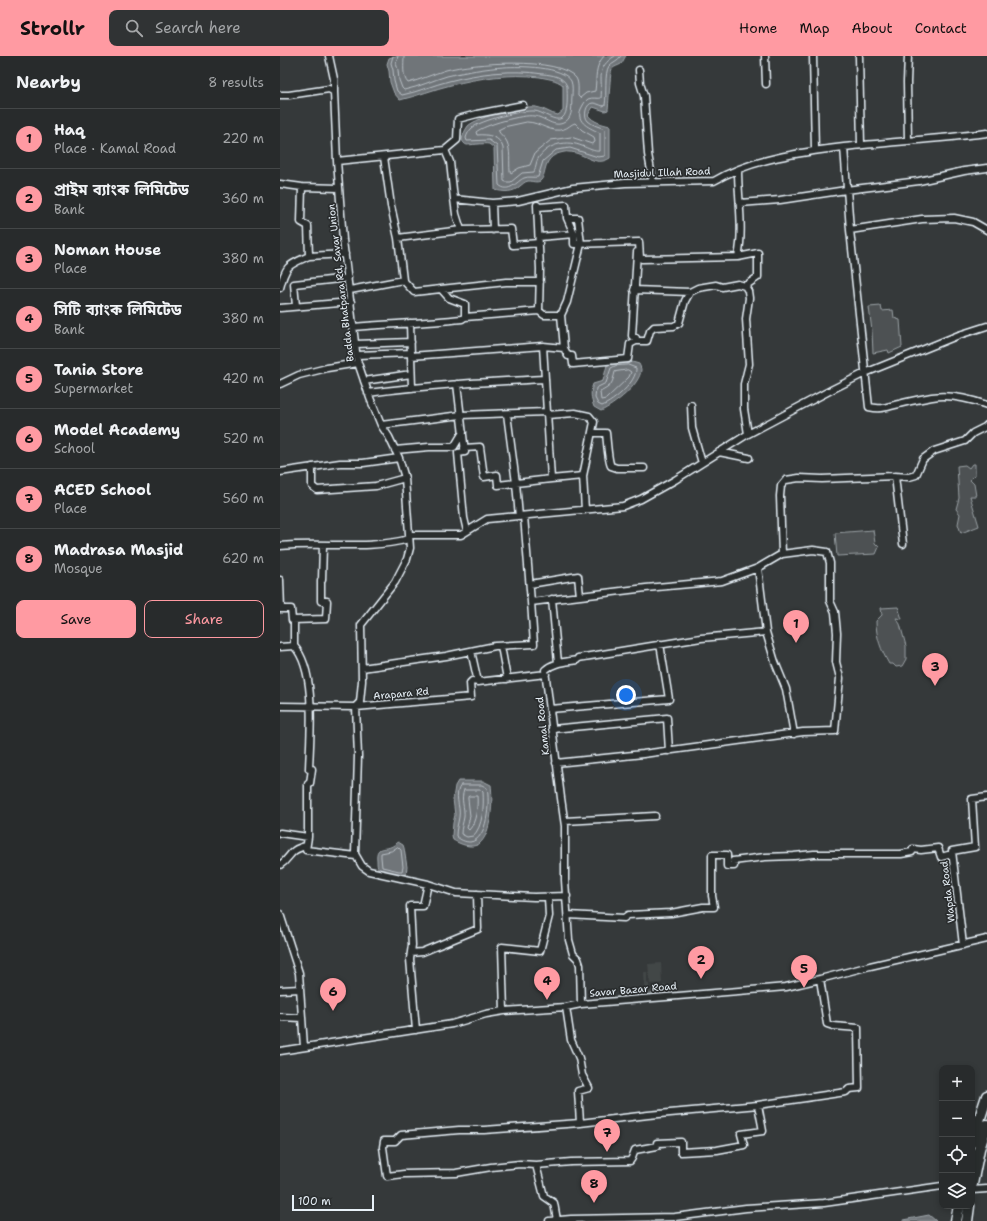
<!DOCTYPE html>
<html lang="en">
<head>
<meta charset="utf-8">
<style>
  body { margin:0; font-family:"Shantell Sans","Noto Sans Bengali",sans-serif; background:#303334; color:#f1f3f6 }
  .controls { position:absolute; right:12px; bottom:12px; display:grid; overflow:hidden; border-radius:8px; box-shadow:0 2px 6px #0003 }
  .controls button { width:36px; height:36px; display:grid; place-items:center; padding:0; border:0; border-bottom:1px solid #444748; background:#282b2c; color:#f1f3f6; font:20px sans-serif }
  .scale { position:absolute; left:12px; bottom:10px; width:82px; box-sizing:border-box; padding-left:4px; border:2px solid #e8f1f8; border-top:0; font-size:11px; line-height:14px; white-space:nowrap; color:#e8f1f8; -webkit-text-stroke:3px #2a2d2e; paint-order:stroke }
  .you { position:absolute; left:346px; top:639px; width:14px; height:14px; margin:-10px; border:3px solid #fff; border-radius:50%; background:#1a73e8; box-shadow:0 0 0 6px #1a73e833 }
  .badge { display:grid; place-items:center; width:26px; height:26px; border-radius:50%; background:#ff9aa2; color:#111; font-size:13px; font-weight:700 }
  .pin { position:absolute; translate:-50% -33px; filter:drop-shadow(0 1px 2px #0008) }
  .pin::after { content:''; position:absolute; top:21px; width:14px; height:12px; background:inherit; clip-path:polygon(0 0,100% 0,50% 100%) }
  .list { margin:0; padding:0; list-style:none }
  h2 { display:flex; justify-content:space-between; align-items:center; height:52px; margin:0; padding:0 16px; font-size:17px }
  h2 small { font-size:13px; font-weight:400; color:#a5a7a9 }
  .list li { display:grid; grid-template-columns:26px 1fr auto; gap:12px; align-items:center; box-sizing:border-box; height:60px; padding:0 16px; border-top:1px solid #444748 }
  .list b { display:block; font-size:15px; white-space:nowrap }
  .list p { margin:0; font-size:13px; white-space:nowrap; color:#a5a7a9 }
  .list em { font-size:13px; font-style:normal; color:#a5a7a9 }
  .actions { display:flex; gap:8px; padding:12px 16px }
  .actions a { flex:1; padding:9px 0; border:1px solid #ff9aa2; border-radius:8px; text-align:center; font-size:14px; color:#ff9aa2 }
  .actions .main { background:#ff9aa2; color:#111 }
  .icon { flex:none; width:22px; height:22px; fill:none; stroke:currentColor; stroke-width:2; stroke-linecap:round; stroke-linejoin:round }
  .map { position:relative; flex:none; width:707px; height:1165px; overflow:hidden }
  header { display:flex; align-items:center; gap:24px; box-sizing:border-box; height:56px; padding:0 20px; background:#ff9aa2; color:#111 }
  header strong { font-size:19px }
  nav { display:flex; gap:22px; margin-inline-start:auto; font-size:14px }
  .search { width:280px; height:36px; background:#303334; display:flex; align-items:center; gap:10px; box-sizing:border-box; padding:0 14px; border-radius:8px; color:#a5a7a9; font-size:15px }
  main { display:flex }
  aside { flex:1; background:#282b2c }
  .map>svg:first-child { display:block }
  .built { fill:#424647 }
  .green { fill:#4d5152; stroke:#9aa1a5 }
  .water { fill:#707579; stroke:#a0a7ac }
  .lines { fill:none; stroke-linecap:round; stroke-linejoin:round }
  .shore { stroke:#b8bfc5; stroke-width:1 }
  .minor-casing { stroke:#e8f1f8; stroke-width:9 }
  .highway-casing { stroke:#e8f1f8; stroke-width:13 }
  .minor { stroke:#2a2d2e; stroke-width:6 }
  .highway { stroke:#2a2d2e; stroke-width:10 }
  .labels { text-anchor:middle; stroke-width:3.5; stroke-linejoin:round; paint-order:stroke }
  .street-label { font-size:10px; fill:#e8f1f8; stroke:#2a2d2e }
</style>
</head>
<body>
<header>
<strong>Strollr</strong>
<div class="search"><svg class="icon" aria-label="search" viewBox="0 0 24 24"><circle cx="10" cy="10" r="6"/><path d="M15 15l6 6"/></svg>Search here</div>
<nav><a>Home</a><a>Map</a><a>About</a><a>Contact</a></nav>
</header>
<main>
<aside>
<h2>Nearby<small>8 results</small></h2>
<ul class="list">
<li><span class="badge">1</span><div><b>Haq</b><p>Place · Kamal Road</p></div><em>220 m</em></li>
<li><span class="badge">2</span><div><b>প্রাইম ব্যাংক লিমিটেড</b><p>Bank</p></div><em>360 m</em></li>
<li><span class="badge">3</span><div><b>Noman House</b><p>Place</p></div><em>380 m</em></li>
<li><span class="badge">4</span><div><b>সিটি ব্যাংক লিমিটেড</b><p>Bank</p></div><em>380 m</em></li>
<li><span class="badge">5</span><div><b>Tania Store</b><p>Supermarket</p></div><em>420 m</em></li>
<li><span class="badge">6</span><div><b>Model Academy</b><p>School</p></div><em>520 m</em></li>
<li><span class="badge">7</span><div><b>ACED School</b><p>Place</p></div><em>560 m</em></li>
<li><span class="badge">8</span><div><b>Madrasa Masjid</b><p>Mosque</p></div><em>620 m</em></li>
</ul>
<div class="actions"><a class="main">Save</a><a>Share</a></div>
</aside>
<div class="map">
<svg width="707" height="1165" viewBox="0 0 707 1165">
  <rect width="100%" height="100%" fill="#35393a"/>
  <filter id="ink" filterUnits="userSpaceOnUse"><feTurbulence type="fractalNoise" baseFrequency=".025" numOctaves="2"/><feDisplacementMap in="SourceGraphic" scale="8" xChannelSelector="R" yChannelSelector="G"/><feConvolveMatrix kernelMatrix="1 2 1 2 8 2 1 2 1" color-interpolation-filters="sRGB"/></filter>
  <g filter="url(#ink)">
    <path class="built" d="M381,907l1,20 -12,1 -2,-20z
      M364,916h3v11l2,1v6l14,-2v-3h8v9l-26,1z"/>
    <path class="green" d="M601,250l1,5 11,-1 1,8 6,2 2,27 -13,6 -1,-3 -15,3 -1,-22 -3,-24z
      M692,408h3v11l-5,5 4,4 2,12h-6l9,30 -18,7 -3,-9 2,-10 -4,-5 3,-11 -2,-32 8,-1 4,3z
      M593,474l2,13 4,4 -3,7 -39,2 -2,-23z
      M618,551l4,12 -6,-1 4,6 6,22v13l-4,7 -6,1 -3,-3h-4c-8,-14 -13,-27 -13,-43l6,-6 -1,-7z"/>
    <path class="water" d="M115,0h231c-2,2 -3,6 -5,8 -3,2 -6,2 -9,5 -2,3 -3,33 -4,41l-3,1 -12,-4 -5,8c5,7 14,9 22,11v32c-15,10 -26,-6 -41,-6 -3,-1 -9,1 -12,2 -15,6 -10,22 -17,27 -3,2 -8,0 -12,0 -4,1 -5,3 -8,5 -7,7 -16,6 -25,4l-1,-42 -5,-4c-5,-1 -20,1 -22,1 -3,-1 -4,-3 -5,-5 1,-5 3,-10 6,-14 9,-9 55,-21 68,-19 8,1 14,7 22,8l5,-4v-26c-7,-6 -15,-6 -23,-8 -30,-4 -61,1 -89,8 -17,4 -34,11 -51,15l-6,-7 -4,-11 -1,-11 -2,-7 2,-6z
      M349,305l10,3c1,2 2,4 2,6 -1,15 -27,35 -40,41l-7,-4c-3,-8 -4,-15 -1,-23l10,-3 4,-16 7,-3z
      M178,725h25l8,4c2,14 1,49 -12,59 -8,5 -19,0 -26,-4l-1,-5 1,-12 2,-8 -2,-16 2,-13z
      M118,786l5,3 1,3 3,19 -1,7 -4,1 -23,-5c-2,-3 -2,-6 -2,-10 -2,-18 11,-7 19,-17z
      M649,1159l7,6h-33v-1z"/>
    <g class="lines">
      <path class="shore" d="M113,0l-2,7 2,7 1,11 3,10 5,4c16,-3 31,-10 47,-14 31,-8 63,-12 94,-7 9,1 20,2 24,12 0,7 2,28 -5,32 -7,5 -20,-7 -28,-7 -12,-1 -53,9 -62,17 -3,3 -5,6 -6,10l1,3 22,-1 8,6 2,39c10,9 18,-4 25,-7 5,-2 9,0 14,-1l5,-16 13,-11 14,-2 28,9 7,-1v-27c-5,-2 -13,-4 -17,-8 -5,-5 -2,-18 5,-18 3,0 7,2 10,3l2,-1c2,-10 -1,-32 4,-39 3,-4 9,-5 12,-10
        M118,0l-2,7 2,7 1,10 3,8 2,2c15,-3 29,-10 43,-14 17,-4 40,-8 57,-9 16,-1 59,-1 67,14 2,5 1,11 1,15 -1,9 2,20 -7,26 -11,7 -20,-5 -31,-6 -11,-2 -50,9 -58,16l1,3c11,-1 23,1 26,13l1,33 2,1h5l11,-9 12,-1c2,-5 2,-11 5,-15 11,-14 28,-17 43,-11 6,2 12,6 18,5v-18c-9,-5 -25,-10 -19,-24 2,-4 4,-8 7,-10 5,-2 9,0 13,-1 2,-20 -6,-30 14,-42
        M124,0c0,8 -2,21 4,27 12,-3 25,-9 38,-13 26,-7 113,-14 130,8 3,5 2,12 2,18l2,2 6,-5 9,-2c2,-14 -1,-24 9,-35
        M247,66c14,0 24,12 37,7 4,-1 7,-5 11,-6l7,7 12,7 1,5 -3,2 -21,-7 -20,3 -16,13 -5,12 -11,3 -8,5 -1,-2c-1,-9 1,-20 -3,-29 -2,-5 -7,-7 -9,-12l6,-3z
        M348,309l8,3c1,14 -22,33 -34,38l-4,-2 -3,-6 1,-10 10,-5 5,-15 4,-2z
        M348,314l3,2 -2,5 -23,22 -5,1 -1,-8c12,-6 12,-8 15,-20z
        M181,729h21l5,3c3,13 1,52 -17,54 -5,0 -10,-2 -14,-6 0,-7 2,-12 3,-19 2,-11 -6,-22 2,-32z
        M184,734h17l2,2c1,13 0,35 -10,44l-6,1 -6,-3c0,-6 2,-11 3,-17 1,-10 -4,-17 0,-27z
        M190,740h7c1,10 -1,27 -8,34l-2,-2 3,-12 -2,-17v-2z
        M118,791l3,3 2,17 -1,4h-3l-17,-4 -1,-10v-4l10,-2z"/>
      <g class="minor-casing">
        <path id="minor" d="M49,0l5,23v13
          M485,0l1,28
          M533,0l2,94
          M579,0l2,89
          M628,0l-1,26 1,59
          M359,14l1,13 4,13 4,58 5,28
          M0,39h9l40,-6 5,3 3,69 6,79 14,120 13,38 11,27 8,12 10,21 6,20 5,70 -3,11 -12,23 -34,43 1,56 -2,21 -4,4 2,50 -3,98 7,12 7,5 59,13 28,9 78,4 33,-1
          M564,91l6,83 19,177c13,3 17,0 30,-3 10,-3 22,-5 33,-7 18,-3 38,2 55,8
          M165,94l5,12 4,37 38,4 26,-2 55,-13 52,-5 89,-2c37,-22 88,-29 130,-34 47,-5 95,-8 143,-14
          M104,101l7,49 7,32 5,42
          M57,105l108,-11 12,-10 1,-21 19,-5 46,-9
          M0,128l22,3 37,1
          M22,131l-1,35 7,4 1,30 36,-2
          M212,147l1,27
          M460,147l40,-3 66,-10 73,-9 45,-10 23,-3
          M258,151l28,-2 1,13 7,16 -35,3
          M181,174l50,-1 2,16 26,-2
          M570,174l72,-11 32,-1 19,4 14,8
          M294,178v10l65,-2 1,16 2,1 96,-2c6,-28 0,-58 0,-87
          M118,182l63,-8 -5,-16 -2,-15
          M458,201l20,-4v24l-13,9
          M0,232c6,-24 9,-23 29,-32
          M161,233l65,-7h34
          M70,234l53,-10 11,12 27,-3 8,9 16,6v13l74,-6 1,-42 -3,-64
          M354,234l56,2
          M16,250l-2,-22 54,-6
          M0,252l71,-6
          M259,255l5,4h17l3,33 4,8h4l1,8 55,-5 2,-15 6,-3h11l3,-10 4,-4 20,-1 5,-3 6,-22 5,-9 8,-4 18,-3 6,2 16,-3 7,2 3,5 1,7 -3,21 3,45 -5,20v25l4,25
          M281,259l6,-13 14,-58 -3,-26h-11
          M130,267l2,65
          M74,271c36,-3 72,-4 108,-8l3,-2
          M356,285v-3l-4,-2 5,-84
          M76,288l55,-2
          M263,290l21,2
          M77,299l54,-2
          M131,300l132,-10 2,33
          M84,325l47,-7
          M0,328l19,-9 28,-7 31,-5
          M177,328l8,68 -7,1 6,65 3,13
          M88,337c59,-8 118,-11 177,-14l6,100 32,-3 2,34
          M411,349l1,23 10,35
          M227,358l9,69 3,34
          M267,359l28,-2 14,3 5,6 -11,54
          M101,369l80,-10 86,-3
          M312,377h14c1,8 2,28 5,33l6,2h27
          M184,392l16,-1 4,30 13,-2 1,10 53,-6
          M115,394l34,-3h25l9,-15
          M439,396l30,6
          M32,411v19l5,4 59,-4 29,-8
          M0,416l60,-9h23l36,-5
          M615,420l8,68
          M244,460l7,86
          M129,479h52l26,-16 136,-13 18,-7 34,-19 73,-46 85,-45 32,-16 94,-38 28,-9
          M0,490c42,-4 88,4 129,-7
          M0,524l1,29h-1
          M250,528l48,-8 2,20
          M272,543l6,64
          M1,553h10l1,11 34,-1 1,-18h-6v-21h1l1,-35
          M14,590c23,25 16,90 15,123h3l-2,14 -2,1v53l-2,13 50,6
          M221,590l6,33
          M0,591l14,-1v-26
          M191,595l7,31 68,-8
          M82,612l84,-12 49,-10 39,-2 -3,-42 115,-14 76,-7 36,-13
          M0,650l76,1 115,-10 -1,-14 2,-2 6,1
          M270,653l119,-10 -9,-55
          M272,673l115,-11 2,33
          M514,678l-8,-45 -11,-27 -9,-30 -8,-64 24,-14 -2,-58 1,-10 5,-6 13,-2 23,1 73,-3 14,1 7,-2 7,-16 11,-8 31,-10 8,-8 12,-6 2,-2
          M276,707l87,-9 160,-22 32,-1 5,-53 -4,-16 1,-29 -2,-21 -5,-11v-38l-3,-11 -14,-2 -31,4
          M285,765l90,-5
          M0,777l28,4
          M0,809c12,-8 8,-15 26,-19
          M0,858l19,59 5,74
          M288,859l56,3 4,-3 43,-2 32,-6h11l-2,-11v-41h15v11h7l-1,-5 32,-4 29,-1 20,-2h87l11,-2 1,-3 8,1 17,-2 3,9 11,-3
          M683,889l-11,-94 23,-4 -3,-48 15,-2
          M131,897l11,-1 56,-23 -1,-35
          M0,934l20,-1
          M301,948l-1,-39 -2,-6 -5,-5 -4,-14 -4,-60v-54l-4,-28 -16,-128c9,-8 21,-8 32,-10l1,-2 123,-20 65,-6
          M286,951l5,33 8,18 3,17 7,13 -11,3 2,32
          M224,955l-2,-64 38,4 9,-35 -1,-19
          M0,961l22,1
          M136,974l-6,-71 2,-14 -2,-39h13l5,-22
          M0,995l172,-27 34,-10 18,-3 62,-4 15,-3 205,-17 34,-8 50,-13 117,-27
          M256,1109l35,-3 59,-1 2,-3 3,-8 22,-4v-3l24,-1v10l36,-2 27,-5 -3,-11 22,-3 -5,-26
          M692,1134l15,-1
          M277,1164l-3,-17 -10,-7 -8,-31 -16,-1 -29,3 -35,6 -52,1 -17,2 -4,-29 1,-6h11l6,-6 58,-5h25l96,-7 68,-8 110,-10 88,-13 3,-3 10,-1 -1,-60 -25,-2 -6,-2 -7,-45
          M269,1165l22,-2 104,-2 71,-9 78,-5 118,-17"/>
      </g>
      <g class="highway-casing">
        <path id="highway" d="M692,1086l15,-46
          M692,1128l7,-35 8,-24
          M676,1165l3,-15
          M687,1165l2,-15"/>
      </g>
      <use href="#minor" class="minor"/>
      <use href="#highway" class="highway"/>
    </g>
  </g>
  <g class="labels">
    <g class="street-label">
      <text transform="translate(382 116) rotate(-2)" y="4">Masjidul Illah Road</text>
      <text transform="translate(60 227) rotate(-97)" y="4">Badda Bhatpara Rd, Savar Union</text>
      <text transform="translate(121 637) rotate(-5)" y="4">Arapara Rd</text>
      <text transform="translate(262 670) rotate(-96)" y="4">Kamal Road</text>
      <text transform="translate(667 836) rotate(-97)" y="4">Wapda Road</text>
      <text transform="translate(353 933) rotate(-5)" y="4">Savar Bazar Road</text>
    </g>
  </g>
</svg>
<div class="controls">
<button>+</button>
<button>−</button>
<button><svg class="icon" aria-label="locate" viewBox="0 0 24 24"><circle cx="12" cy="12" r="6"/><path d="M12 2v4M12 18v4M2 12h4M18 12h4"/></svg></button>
<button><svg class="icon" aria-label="layers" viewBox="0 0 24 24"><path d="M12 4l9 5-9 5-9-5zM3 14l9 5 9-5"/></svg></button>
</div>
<div class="scale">100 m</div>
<div class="you"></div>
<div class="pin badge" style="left:516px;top:587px">1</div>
<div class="pin badge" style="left:421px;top:923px">2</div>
<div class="pin badge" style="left:655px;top:630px">3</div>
<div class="pin badge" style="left:267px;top:944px">4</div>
<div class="pin badge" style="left:524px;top:932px">5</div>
<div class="pin badge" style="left:53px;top:955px">6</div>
<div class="pin badge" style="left:327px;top:1096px">7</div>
<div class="pin badge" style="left:314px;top:1147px">8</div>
</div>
</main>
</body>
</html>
